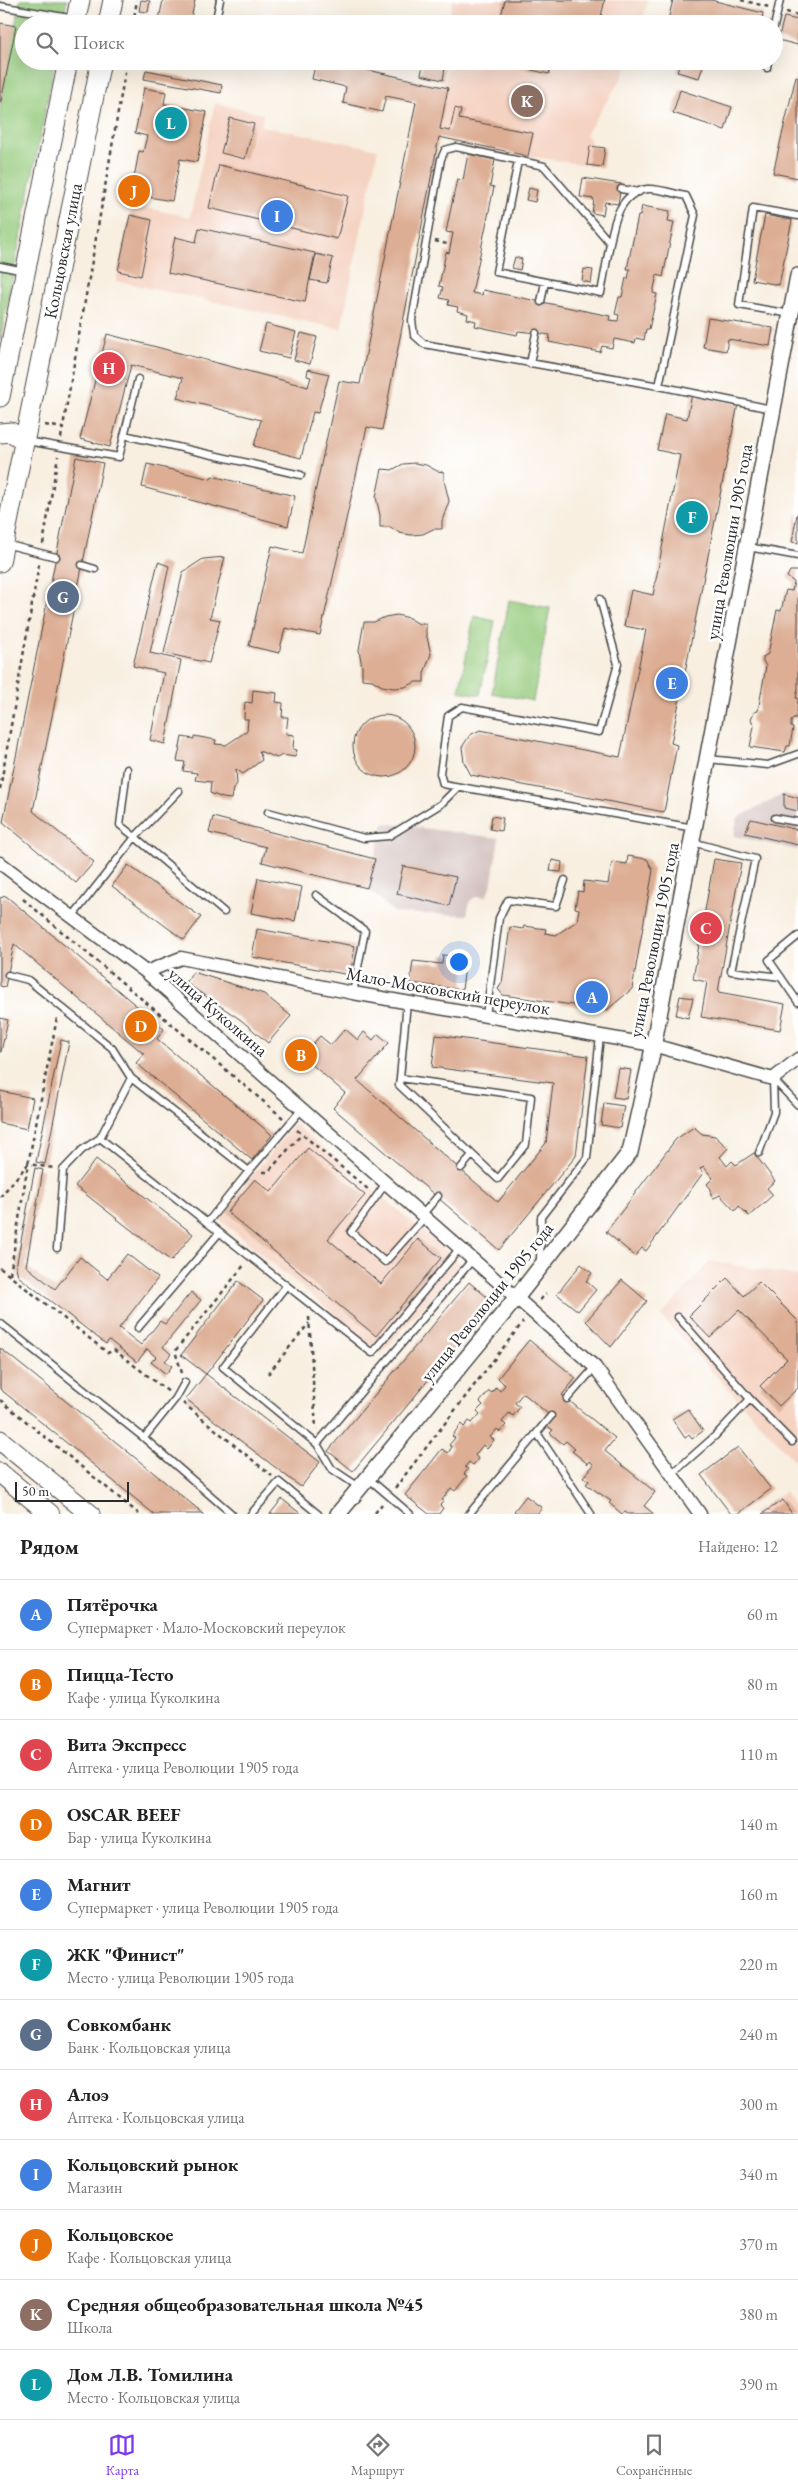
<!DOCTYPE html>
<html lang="ru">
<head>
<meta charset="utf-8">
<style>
  body { margin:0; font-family:"EB Garamond",serif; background:#f2f2f2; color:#222 }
  .scale { position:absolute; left:15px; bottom:12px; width:114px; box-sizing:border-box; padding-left:5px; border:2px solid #2b2b2b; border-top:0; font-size:14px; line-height:18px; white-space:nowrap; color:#2b2b2b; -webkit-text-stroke:4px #fff; paint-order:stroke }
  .you { position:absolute; left:458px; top:961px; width:18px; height:18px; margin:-12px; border:4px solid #fff; border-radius:50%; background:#1a73e8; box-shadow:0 0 0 8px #1a73e833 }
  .badge { display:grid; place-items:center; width:32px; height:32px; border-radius:50%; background:#7c3aed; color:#fff; font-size:16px; font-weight:700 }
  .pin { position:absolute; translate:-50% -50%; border:2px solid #fff; box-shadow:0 1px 5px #0006 }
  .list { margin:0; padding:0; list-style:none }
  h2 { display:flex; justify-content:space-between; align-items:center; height:65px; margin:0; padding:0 20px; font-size:21px }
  h2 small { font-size:16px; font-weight:400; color:#767676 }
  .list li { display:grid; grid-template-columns:32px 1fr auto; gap:15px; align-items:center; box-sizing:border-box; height:70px; padding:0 20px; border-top:1px solid #e0e0e0 }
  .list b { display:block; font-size:19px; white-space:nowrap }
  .list p { margin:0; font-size:16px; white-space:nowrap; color:#767676 }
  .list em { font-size:16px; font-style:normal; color:#767676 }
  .icon { flex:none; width:28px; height:28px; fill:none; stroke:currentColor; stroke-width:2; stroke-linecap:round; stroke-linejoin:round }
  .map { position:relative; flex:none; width:798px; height:1514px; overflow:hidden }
  .search { position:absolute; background:#fff; box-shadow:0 5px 20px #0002; left:15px; right:15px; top:15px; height:55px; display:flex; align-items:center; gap:12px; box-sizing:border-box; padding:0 18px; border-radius:28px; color:#767676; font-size:19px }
  .sheet { height:905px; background:#fff }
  nav { display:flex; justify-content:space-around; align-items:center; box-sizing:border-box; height:70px; border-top:1px solid #e0e0e0; background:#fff; font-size:14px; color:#767676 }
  nav a { display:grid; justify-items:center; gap:2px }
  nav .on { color:#7c3aed }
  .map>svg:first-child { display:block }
  .built { fill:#f5d3c2 }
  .industrial { fill:#d1c0bd }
  .green { fill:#94ca7c; stroke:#607a54 }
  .building { fill:#ddae94 }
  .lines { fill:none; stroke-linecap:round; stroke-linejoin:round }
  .service-casing { stroke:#4a4846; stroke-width:9 }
  .minor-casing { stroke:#4a4846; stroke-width:15 }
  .tertiary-casing { stroke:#4a4846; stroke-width:18 }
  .primary-casing { stroke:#4a4846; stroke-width:21 }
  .path { stroke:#4a4846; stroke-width:2.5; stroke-dasharray:4 4; stroke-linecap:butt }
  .service { stroke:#fff; stroke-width:6 }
  .minor { stroke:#fff; stroke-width:12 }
  .tertiary { stroke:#fff; stroke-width:15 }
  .primary { stroke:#fff; stroke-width:19 }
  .labels { text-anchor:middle; stroke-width:5; stroke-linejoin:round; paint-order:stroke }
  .street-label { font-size:18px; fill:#2b2b2b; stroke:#fff }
</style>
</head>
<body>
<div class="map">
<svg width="798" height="1514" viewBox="0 0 798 1514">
  <rect width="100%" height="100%" fill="#fff"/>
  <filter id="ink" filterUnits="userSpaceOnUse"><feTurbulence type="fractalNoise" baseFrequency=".02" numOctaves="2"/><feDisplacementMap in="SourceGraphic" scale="10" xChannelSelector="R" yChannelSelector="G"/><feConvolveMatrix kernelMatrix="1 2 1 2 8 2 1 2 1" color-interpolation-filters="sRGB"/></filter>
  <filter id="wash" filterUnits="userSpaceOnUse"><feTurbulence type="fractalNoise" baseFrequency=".0096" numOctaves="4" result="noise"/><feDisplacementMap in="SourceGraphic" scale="20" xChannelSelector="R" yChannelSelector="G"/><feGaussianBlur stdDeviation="1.12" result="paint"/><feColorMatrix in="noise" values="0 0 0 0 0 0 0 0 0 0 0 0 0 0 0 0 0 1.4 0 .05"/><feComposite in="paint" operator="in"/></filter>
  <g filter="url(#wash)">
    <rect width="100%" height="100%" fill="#f8efe1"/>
    <path class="built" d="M453,0h195l-7,24h-194z
      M447,61h182l-3,10 -40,63 5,7 -4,24 -59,-9 -89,-19 9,-49 -5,-1 6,-25z
      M215,103l48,11 -2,12 117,23 -37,180 -225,-48 16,-76 58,12z
      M295,1124l166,139 -79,91 -164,-136z
      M710,1261l88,15v189l-137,-149z
      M785,1491l13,23h-47z"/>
    <path class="industrial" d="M784,794l14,4v52l-64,-14 3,-18z
      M384,823l115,15 -8,49 -6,10 -8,-1 -7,5 -3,14 -72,-2 -28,-25z"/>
    <path class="green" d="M20,0h47l-5,24h-38v37h31l-55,279v-233z
      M509,600l41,8 -17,93 -41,-8z
      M474,616l21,5 -15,74 -21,-4z"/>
    <g id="blocks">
      <path class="building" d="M141,0l9,1 -2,11 -9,-1z
        M163,0h32l-5,23 -32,1z
        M505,0h100l-6,24h-97l-3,-1z
        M673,0h38l52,13 -2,11h-94z
        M784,17l14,3v25l-20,-5z
        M0,23l16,3 -15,76h-1z
        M184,61h15l-1,4z
        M316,61h12l120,27 -8,41 10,2 5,-23 6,2 -2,9 74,14 -5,23 -89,-19 -57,293 -15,-3 -47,208 -35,-7 -6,25 -30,-7 23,-100 30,7 37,-172 21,3 56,-282 -30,-6 -4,16 -39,-9 3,-16 -34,-8z
        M516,61h36l-3,13 -34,-8z
        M680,61l24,2 -5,15 -22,-6z
        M423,64l22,4 -2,12 -22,-5z
        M146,70l76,15 -1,8 -77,-14z
        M796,76l2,1v101l-25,-5z
        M144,88l22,4 -2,12 43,8 -10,50 -17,-3 -8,42 -41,-7 8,-43 4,1 4,-16 -12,-3z
        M680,90l52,17 -7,23 -52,-17z
        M230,118l24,6 -9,35 -24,-6z
        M590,146l15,2 -3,19 -15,-2z
        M468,154l27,6 -5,26 4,1 -22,106 10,2 1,-5 127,26 -1,4 9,1 1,-6 -4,-1 4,-17h3l4,-19 2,1 2,-10h-3l11,-53h2l2,-10 28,5 -2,10 6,1 -11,55 -6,-2 -4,18 4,1 -8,35h-3l-2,11 -8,-2 -1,5 -21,-4 -2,9 -10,-2 -2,6 -51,-10 1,-7 -14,-2 -18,-2 -1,4 -42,-9 1,-5 -9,-2 1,-5 -11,-3 1,-4 -10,-2 1,-5 -9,-2 3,-11 -4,-1 7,-34 3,1 4,-20 -7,-1 11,-53 6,1z
        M219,165l129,31 -11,43 -128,-31z
        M583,178l38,6 -3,20 -13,-2 -2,13 -11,-2 2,-14 -14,-2z
        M529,188l8,2 -2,12 -9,-2z
        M130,215l22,5 -11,56 -23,-5z
        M765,215l27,5 -13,65 -27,-5z
        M199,228l116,25 -10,49 -137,-29 7,-36 21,5z
        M316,254l17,4 -6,25 -17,-3z
        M515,257l7,2 -2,11 -8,-2z
        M584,269l9,1 -2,13 -9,-2z
        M708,318l65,10 -3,18 -42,-7 -2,12 -23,-4z
        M266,324l30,8 -7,26 -30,-7z
        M301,333l16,4 -7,27 -16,-4z
        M107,334l201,53 3,-10 -4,-1 1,-7 21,5 -11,39 -5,-1 -12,46 -47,-12 7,-26 -84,-22 6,-20 -52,-13 -21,82 -30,-8z
        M692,394l46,10 -67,339 6,2 -13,67 -193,-37 -7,-13 -2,-15 8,-12 10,-5 140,27 26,-127 -22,-4 7,-36 22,5 27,-140 -23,-5 8,-36 22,5z
        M76,457l27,6 -70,348 61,51 -18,21 -73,-61z
        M415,463l11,2 11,6 7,1v8l5,21 -7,20v8h-9l-10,5 -12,1 -11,-2 -10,-6h-10v-12l-4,-18 6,-28 10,1 11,-6z
        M147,464l64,15 1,-3 83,20 -7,30 -146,-39z
        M797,514h1v29l-6,-1z
        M225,557l-15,61 10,2 -11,43 -45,-10 19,-81 20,-13z
        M158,562l11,4 -19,87 31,7 -16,84 -15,-4 14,-67 -31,-7z
        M790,571h8v117l-2,10h2v8l-2,12h-3l-2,4v5l2,1 -3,18h-3l-2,6 -35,-5 4,-21 -3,-7 3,-7 4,-1 8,-45 -3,-5v-4l5,-3 9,-44 4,1 5,-21 6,1 2,-9 -7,-5z
        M397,615l12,3 10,6h7v9l5,21 -7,19v9h-8l-11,5 -11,1 -12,-2 -10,-6 -10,-1v-12l-3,-17 5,-28h10l11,-5z
        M253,690l24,3 -1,9 7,1 -1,14h6l-2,17 8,1 -1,14 4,1 -2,7 -13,-2 -5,3 -18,-7 3,9 -19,14 -7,-5 1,15 -4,5 -2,10 -8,-1 -13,-5 1,-11 -16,-2 2,-7 -14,-2 2,-9 -8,-1 5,-24 12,2v-3l22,4 -1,4 11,1 21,-14 1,-12h-4l1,-17 7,1z
        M353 746a31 31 0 1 1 62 0a31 31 0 1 1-62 0Z
        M784,794l14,4v13l-14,-3z
        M492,816l11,2 -2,13 -11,-2z
        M213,817l162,42 -8,29 -105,-26 4,-15 -57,-14z
        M751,819l47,11v15l-53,-12z
        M628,856l19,3 6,11 -21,119 -25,21 -104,-15 -5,-6 4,-6 8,-56 13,2 1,-3 22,3 -1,4 11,2 21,-14 2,-12 -4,-1 3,-17 5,1 1,-11 24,3 4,-22 15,2z
        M714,859l27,4 -23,129 67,12 -5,26 -79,-13 6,-35 -14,-3z
        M552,860l10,2 -1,10 -11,-1z
        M128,865l73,52 -17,23 -72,-54z
        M403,866l53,11 -7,29 -52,-12z
        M258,878l44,9 -7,34 -44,-8z
        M6,896l158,133 -7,10 115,96 -20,25 -116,-97 8,-9 -130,-110 -9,43 -5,-1v-88z
        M257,929l98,17 -5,29 -98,-18z
        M443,955l23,3 -4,32 -52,-7 3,-22 29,3z
        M193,972l71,22 27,22 -23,27 -27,-23 -55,-37z
        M680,996l13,2 -5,20 -12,-3z
        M0,1018l8,2 -7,32h-1z
        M345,1029l13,11 6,-8 9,8 5,-6 11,9 -32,37 141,122 48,-59 7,-60 -121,-16 4,-32 152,21 -12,100 -77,94 -166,-142 12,-15 -43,-37 18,-20 11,9z
        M61,1040l8,2 -24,122 -9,-2z
        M618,1068l13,2 -5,29 -13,-2z
        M0,1091l33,7 -6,31 -27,-6z
        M604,1103l20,3 -4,22 -19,-3z
        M694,1127l8,7 13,2 13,12 -8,9 7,9 5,-5 4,4 18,-12 21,28 -8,7 6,7 -24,21 -10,-10 -4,5 -15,-16 -6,3 -3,-2v-7l-4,-5 6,-6 -10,-12 -3,3 3,4 -57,78 -4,-3 -7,8 -29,-24 70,-93z
        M308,1148l57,47 -37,44 53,45 37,-45 23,19 -65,78 -149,-124 28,-33 16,13z
        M96,1159l97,75 -22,27 -96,-75z
        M35,1168l8,2 -17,96 29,23 25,-32 27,22 20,-25 31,24 -39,50 22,17 19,-24 5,3 26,-32 10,8 -38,47 8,7 -6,7 7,5 -6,8 -15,-12 5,-5 -9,-8 -10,13 -28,-22 -3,4 -88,-68 -2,-9z
        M581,1264l11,9 -6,8 10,9 -18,21 -21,-17z
        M727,1278l17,18 15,-14 39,39v67l-19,18 -19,-20 27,-27 -48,-49 -29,28 -21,-22z
        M622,1280l25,21 -36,46 -25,-26z
        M238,1281l25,19 -57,74 114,88 -19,25 -115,-88 20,-25 -25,-19z
        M469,1282l24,20 -140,169 -25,-20z
        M529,1340l47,38 -14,17 53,43 -10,13 50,41 -11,14 10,8h-26l-3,-2 -3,2 -13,-11 2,-2 -25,-17 3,-3 -6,-4 11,-12 -4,-4 -2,3 -16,-13 3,-2 -9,-8 -3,3 -13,-11 3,-3 -6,-4 6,-8 -30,-25 -8,10 5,4 -7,9 -4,-3 -7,9 4,3 -6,7 -3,-3 -7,8 4,3 -7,9 -4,-4 -8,10 3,4 -5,6 -4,-3 -4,5 3,2 -4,5 3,2 -12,15 -4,-3 -9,12 2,1 -4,4 3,3 -4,6h-10l-24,-19 37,-46 6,4 4,-6 -3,-2 6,-7 -3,-2 9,-12 3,3 5,-6 3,2 8,-9 -3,-3 6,-6 -3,-3 9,-11 3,2 4,-6 4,4 5,-6 -7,-7z
        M0,1348l35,28 169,138h-50l-139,-113 -15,-12z
        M688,1409l15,22 -11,8 -3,-4 -4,3 -13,-19z
        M738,1447l33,42 -33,25h-7l-30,-39z
        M526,1496l16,12 -5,6h-19l-4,-3z
        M282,1499l19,15h-31z
        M783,1500l9,14h-30z"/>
    </g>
  </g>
  <g filter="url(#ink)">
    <use href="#blocks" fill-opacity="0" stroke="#4a4846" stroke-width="1"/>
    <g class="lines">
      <g class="service-casing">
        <path id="service" d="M0,6l75,13
          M215,24l5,-24
          M774,27l6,-27
          M767,68l1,-7
          M518,161l-22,111 105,21 9,-50 -66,-77 -88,-19 -11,3 -4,9 -29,161 2,15 10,9 235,42 113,23
          M621,189l18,3
          M610,243c4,-22 10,-50 37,-54 12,-1 28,5 39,7l9,19 -36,171
          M0,266l24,5
          M541,302l4,-20
          M791,314l-52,-9 14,-97 45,8
          M530,364l6,-31
          M124,435l177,40
          M27,441l92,16 19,-78
          M5,544l51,13
          M748,547l50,9
          M82,565l13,4
          M600,599l18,65 -19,68 -137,-25 -14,9 -8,57 3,11 251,44
          M708,759l60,6 30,-11
          M127,769l-7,56 15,12 44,-46
          M268,812l96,26 25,-2 52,-32 17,-17
          M775,818l23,4
          M692,842l63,17 -24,112 50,6
          M316,895l49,36 -12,62
          M72,917l63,-80 89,75
          M798,936l-29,24 29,42
          M8,975l20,5 84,68 19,30 118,93 -42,52
          M486,1016l13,-98 9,-18 48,6 9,-26
          M400,1078l-1,7 99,94 28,-35 5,-47 -131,-19 7,-76
          M773,1079l25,26
          M100,1138l31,-60
          M759,1153l15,-41 -1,-33
          M461,1168l11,-13
          M249,1171l53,-62
          M386,1183l-35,49 34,30 40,-45
          M422,1215l16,-19
          M57,1248l6,-78 19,-20 18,-12 272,215 88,-105
          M540,1261l1,-44 46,-59 13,-122
          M286,1286l-63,81 94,77 15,25 27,18
          M678,1317l72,82 42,43
          M0,1323l144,115 88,76
          M138,1328l81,-95
          M567,1399l28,-32
          M537,1433l54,81
          M144,1438l32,-40 9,-16
          M317,1444l156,-185
          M672,1474l43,-38 35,-37
          M368,1478l42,36
          M251,1514l28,-32 39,32
          M469,1514l82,-98"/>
      </g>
      <g class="minor-casing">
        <path id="minor" d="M0,863l146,109 449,395 105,147
          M146,972l35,-14 172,35 300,52 120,34 25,-20"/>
      </g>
      <g class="tertiary-casing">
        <path id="tertiary" d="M338,1514l179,-217 113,-145 21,-94 147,-782"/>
      </g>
      <g class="primary-casing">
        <path id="primary" d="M75,24l5,-24
          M108,24l5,-24
          M0,397l68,-336
          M0,433l11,-1 14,9
          M0,562l101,-501
          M0,1440l90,74
          M0,1473l50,41"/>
      </g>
      <path class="path" d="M741,0l28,7
        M786,12l12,3
        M133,24l4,-24
        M435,241l16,4
        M45,425l18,3
        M61,438l66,-377
        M43,544l15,-88
        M0,789l39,-225
        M23,899l260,219
        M297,1130l72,60
        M263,1172h5l34,-38
        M0,1197l28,-33 26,4
        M0,1268l108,85 6,-3 55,42
        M10,1274l18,-110 29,-146
        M540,1300l6,-6
        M309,1317l7,112
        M182,1373l-7,-22 70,-87
        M268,1374l41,-51
        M0,1400l139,114
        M183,1403l89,73
        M395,1488l128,-166
        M375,1513l7,-9"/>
      <use href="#service" class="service"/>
      <use href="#minor" class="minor"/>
      <use href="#tertiary" class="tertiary"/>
      <use href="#primary" class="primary"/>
    </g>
  </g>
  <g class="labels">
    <g class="street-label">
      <text transform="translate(63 251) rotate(-79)" y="6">Кольцовская улица</text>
      <text transform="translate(729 542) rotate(-80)" y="6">улица Революции 1905 года</text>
      <text transform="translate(654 940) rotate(-79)" y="6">улица Революции 1905 года</text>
      <text transform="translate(448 991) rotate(10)" y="6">Мало-Московский переулок</text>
      <text transform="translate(218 1012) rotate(41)" y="6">улица Куколкина</text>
      <text transform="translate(487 1302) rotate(-51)" y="6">улица Революции 1905 года</text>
    </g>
  </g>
</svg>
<div class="scale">50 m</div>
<div class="you"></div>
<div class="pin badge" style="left:592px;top:997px;background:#3f7fe0">A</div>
<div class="pin badge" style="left:301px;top:1055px;background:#e8710a">B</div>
<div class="pin badge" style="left:706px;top:928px;background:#e0444e">C</div>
<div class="pin badge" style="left:141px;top:1026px;background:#e8710a">D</div>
<div class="pin badge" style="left:672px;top:683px;background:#3f7fe0">E</div>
<div class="pin badge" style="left:692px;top:517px;background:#0f9aa8">F</div>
<div class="pin badge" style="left:63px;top:597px;background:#5c6f8a">G</div>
<div class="pin badge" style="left:109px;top:368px;background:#e0444e">H</div>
<div class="pin badge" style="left:277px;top:216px;background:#3f7fe0">I</div>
<div class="pin badge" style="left:134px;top:191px;background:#e8710a">J</div>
<div class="pin badge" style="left:527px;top:101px;background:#8d6e63">K</div>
<div class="pin badge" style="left:171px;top:123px;background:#0f9aa8">L</div>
<div class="search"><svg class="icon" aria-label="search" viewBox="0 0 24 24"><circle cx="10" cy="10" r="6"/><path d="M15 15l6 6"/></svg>Поиск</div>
</div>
<section class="sheet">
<h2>Рядом<small>Найдено: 12</small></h2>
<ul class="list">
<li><span class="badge" style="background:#3f7fe0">A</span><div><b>Пятёрочка</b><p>Супермаркет · Мало-Московский переулок</p></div><em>60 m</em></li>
<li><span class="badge" style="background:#e8710a">B</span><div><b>Пицца-Тесто</b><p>Кафе · улица Куколкина</p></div><em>80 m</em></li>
<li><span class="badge" style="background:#e0444e">C</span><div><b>Вита Экспресс</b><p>Аптека · улица Революции 1905 года</p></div><em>110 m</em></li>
<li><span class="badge" style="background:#e8710a">D</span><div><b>OSCAR BEEF</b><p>Бар · улица Куколкина</p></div><em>140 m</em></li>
<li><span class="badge" style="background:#3f7fe0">E</span><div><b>Магнит</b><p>Супермаркет · улица Революции 1905 года</p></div><em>160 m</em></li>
<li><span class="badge" style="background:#0f9aa8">F</span><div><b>ЖК &quot;Финист&quot;</b><p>Место · улица Революции 1905 года</p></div><em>220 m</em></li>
<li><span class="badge" style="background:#5c6f8a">G</span><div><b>Совкомбанк</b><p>Банк · Кольцовская улица</p></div><em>240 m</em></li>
<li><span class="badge" style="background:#e0444e">H</span><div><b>Алоэ</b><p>Аптека · Кольцовская улица</p></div><em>300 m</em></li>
<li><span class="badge" style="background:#3f7fe0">I</span><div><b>Кольцовский рынок</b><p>Магазин</p></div><em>340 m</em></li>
<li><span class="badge" style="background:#e8710a">J</span><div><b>Кольцовское</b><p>Кафе · Кольцовская улица</p></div><em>370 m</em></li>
<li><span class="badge" style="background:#8d6e63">K</span><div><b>Средняя общеобразовательная школа №45</b><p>Школа</p></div><em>380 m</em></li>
<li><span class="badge" style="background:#0f9aa8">L</span><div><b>Дом Л.В. Томилина</b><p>Место · Кольцовская улица</p></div><em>390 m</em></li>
</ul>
</section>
<nav>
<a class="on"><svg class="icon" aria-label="map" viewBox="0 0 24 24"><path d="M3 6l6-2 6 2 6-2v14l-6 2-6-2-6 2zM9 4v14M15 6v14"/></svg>Карта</a>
<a><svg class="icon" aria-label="directions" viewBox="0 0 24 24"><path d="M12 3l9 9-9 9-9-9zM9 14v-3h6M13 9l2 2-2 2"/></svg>Маршрут</a>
<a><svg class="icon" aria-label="saved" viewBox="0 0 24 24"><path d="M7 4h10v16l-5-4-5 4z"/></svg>Сохранённые</a>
</nav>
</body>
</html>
